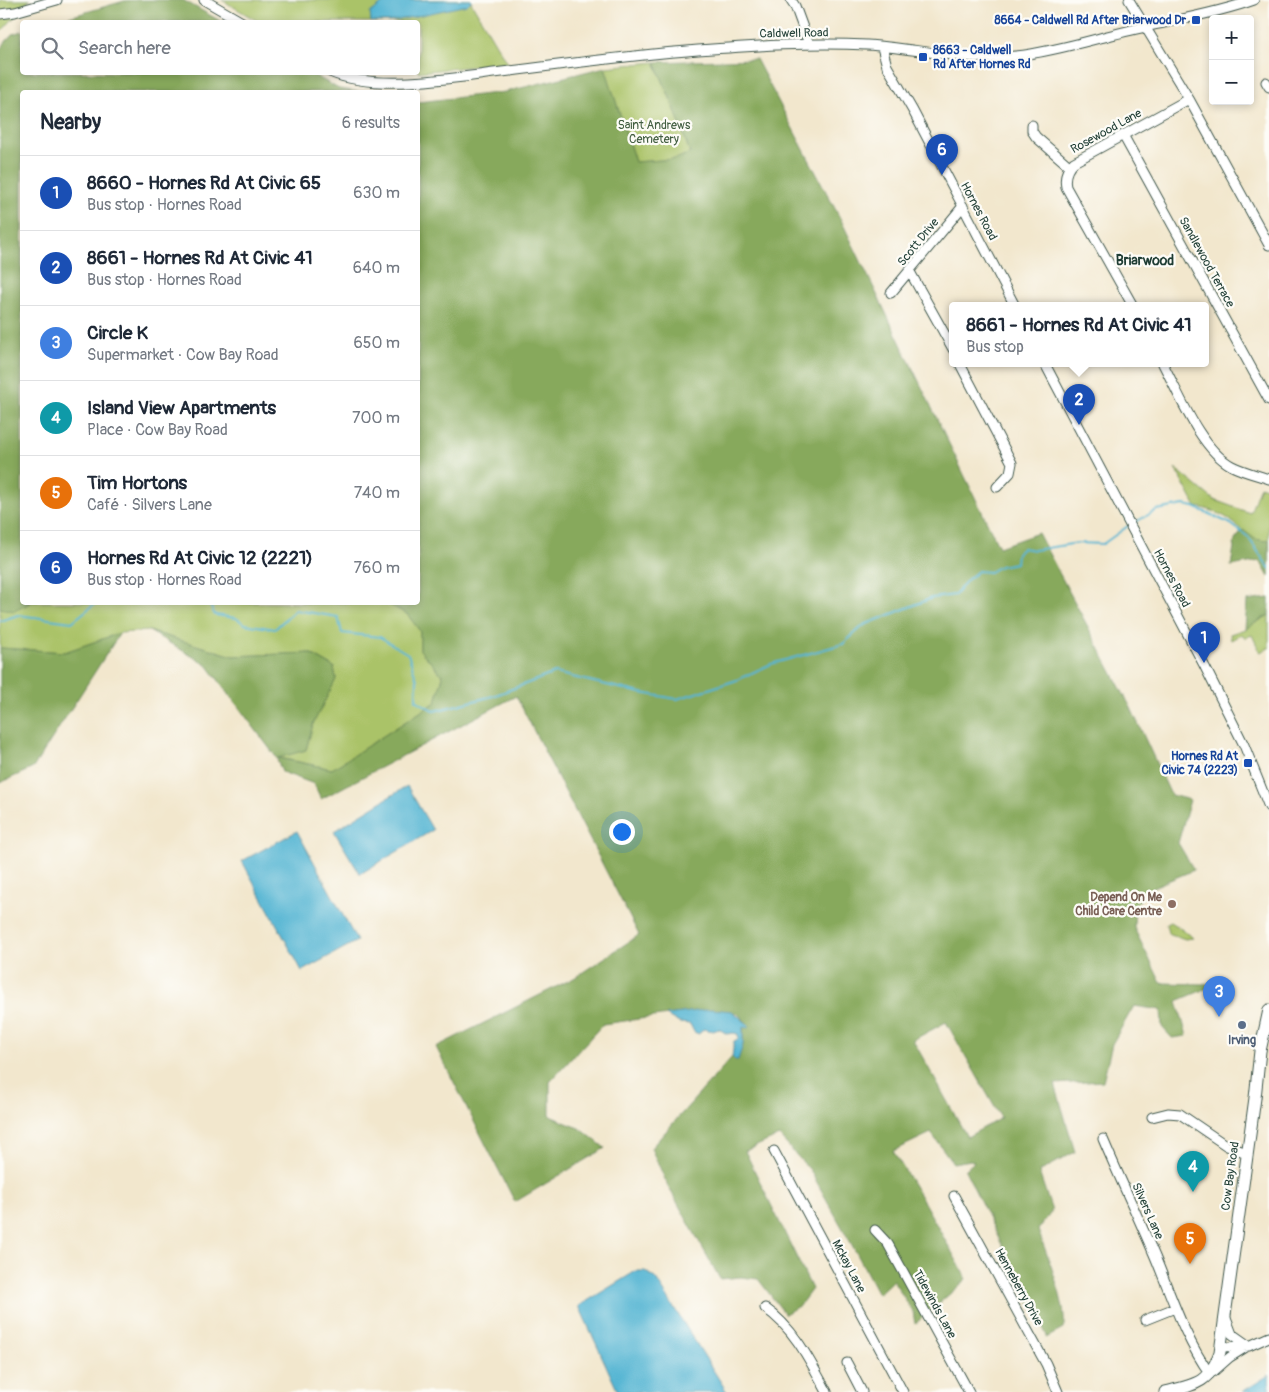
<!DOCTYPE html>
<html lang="en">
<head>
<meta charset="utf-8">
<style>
  body { margin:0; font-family:Pangolin,sans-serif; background:#f2f2f3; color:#1f2937 }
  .controls { position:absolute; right:15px; top:15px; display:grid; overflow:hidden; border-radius:5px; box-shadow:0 2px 8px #0003 }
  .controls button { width:45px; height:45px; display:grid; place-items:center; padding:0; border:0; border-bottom:1px solid #e0e1e3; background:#fff; color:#1f2937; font:25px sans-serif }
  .you { position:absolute; left:621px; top:831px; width:18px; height:18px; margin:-12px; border:4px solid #fff; border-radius:50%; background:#1a73e8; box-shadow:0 0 0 8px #1a73e833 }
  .badge { display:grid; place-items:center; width:32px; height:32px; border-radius:50%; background:#7c3aed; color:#fff; font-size:16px; font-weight:700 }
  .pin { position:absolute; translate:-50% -41px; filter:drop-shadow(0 1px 2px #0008) }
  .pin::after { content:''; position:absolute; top:26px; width:18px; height:15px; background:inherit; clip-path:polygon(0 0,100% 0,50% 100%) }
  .popup { position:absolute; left:949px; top:302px; width:260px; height:65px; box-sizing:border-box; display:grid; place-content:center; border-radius:5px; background:#fff; filter:drop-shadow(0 1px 4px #0005); font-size:16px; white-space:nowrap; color:#747a83 }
  .popup b { font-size:19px; color:#1f2937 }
  .popup::after { content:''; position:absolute; left:50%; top:100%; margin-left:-10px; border:10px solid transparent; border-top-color:#fff }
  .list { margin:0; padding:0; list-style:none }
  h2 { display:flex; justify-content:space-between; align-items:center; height:65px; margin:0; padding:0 20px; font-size:21px }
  h2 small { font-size:16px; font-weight:400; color:#747a83 }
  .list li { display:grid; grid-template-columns:32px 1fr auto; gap:15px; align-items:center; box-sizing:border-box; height:75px; padding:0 20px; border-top:1px solid #e0e1e3 }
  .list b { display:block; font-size:19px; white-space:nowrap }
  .list p { margin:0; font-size:16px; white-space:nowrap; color:#747a83 }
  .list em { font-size:16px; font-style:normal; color:#747a83 }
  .icon { flex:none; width:28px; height:28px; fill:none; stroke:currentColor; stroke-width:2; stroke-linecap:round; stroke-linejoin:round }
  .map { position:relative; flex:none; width:1269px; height:1392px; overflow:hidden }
  .search { position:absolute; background:#fff; box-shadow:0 2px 8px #0003; left:20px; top:20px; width:400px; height:55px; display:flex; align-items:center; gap:12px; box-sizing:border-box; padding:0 18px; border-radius:5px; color:#747a83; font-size:19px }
  .panel { position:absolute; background:#fff; box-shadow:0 2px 8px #0003; left:20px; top:90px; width:400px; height:515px; border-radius:5px }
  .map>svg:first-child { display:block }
  .green { fill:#aac368; stroke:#64804e }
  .forest { fill:#87a95c; stroke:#537348; fill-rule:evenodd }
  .water { fill:#55b5d3; stroke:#3a7984 }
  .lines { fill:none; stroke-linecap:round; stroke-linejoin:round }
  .stream { stroke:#55b5d3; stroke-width:2 }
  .minor-casing { stroke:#3f564b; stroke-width:11 }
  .major-casing { stroke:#3f564b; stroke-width:13 }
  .minor { stroke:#fff; stroke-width:9 }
  .major { stroke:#fff; stroke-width:11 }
  .transit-dot { fill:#1a4fb4; stroke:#fdfcf7; stroke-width:2 }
  .education-dot { fill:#8d6e63; stroke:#fdfcf7; stroke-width:2 }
  .service-dot { fill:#5c6f8a; stroke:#fdfcf7; stroke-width:2 }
  .labels { text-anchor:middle; stroke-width:4.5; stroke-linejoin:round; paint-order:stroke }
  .transit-label { font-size:12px; font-weight:bold; fill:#164399; stroke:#fdfcf7; text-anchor:end }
  .street-label { font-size:12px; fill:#1f3d34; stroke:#fdfcf7 }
  .park-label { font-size:12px; fill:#425e41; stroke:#fdfcf7 }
  .education-label { font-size:12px; font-weight:bold; fill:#785e54; stroke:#fdfcf7; text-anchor:end }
  .service-label { font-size:12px; font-weight:bold; fill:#4e5e75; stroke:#fdfcf7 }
  .neighbourhood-label { font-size:14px; font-weight:bold; fill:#1f3d34; stroke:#fdfcf7 }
</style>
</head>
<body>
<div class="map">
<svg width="1269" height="1392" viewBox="0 0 1269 1392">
  <rect width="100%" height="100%" fill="#fdfcf7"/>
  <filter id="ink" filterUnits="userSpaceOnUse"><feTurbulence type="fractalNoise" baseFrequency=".02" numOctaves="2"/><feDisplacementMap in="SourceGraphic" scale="10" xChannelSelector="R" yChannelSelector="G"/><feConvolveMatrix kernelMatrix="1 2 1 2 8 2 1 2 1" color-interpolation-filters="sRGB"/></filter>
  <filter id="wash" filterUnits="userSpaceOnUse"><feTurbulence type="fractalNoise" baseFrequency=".0096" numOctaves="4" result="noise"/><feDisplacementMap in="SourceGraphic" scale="20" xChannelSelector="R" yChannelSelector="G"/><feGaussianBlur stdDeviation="1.12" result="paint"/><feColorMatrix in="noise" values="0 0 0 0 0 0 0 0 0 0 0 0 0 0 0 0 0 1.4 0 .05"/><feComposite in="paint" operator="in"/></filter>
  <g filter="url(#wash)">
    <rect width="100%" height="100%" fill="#f2e7cd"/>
    <path class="green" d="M0,0h30l-30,33z
      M222,0h250l-1,2 36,61 -89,9v-50h-159z
      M655,62l20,48 15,43 -14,6 -41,3 -30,-95z
      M1175,468l39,32 36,13 10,-27 9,3v76c-21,-28 -35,-53 -73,-58z
      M0,594l22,8 364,1 21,11 13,17v19l23,26 -7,26 -104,67 -56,-12 30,-7 7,-26 23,-45 -2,-12 -24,-14 -77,3 -84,-25 -29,2 -55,19 -65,-4z
      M1269,615v33l-9,4 -8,-17 -7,3 -3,-4 -11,6 -1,-6 15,-5z
      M1170,922l19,12 4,4 -8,1 -17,-6 -2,-9z"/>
    <path class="forest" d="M138,0h45l39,22h-170l72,-21z
      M22,31v41l288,1 29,16 20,3h-337v510l9,1 -17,8 -14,-3v-559l12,-15z
      M756,59l85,161 158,327 39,-14 93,175 40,87 19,5 -12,43 16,27 -41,17 -18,18 -1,23 27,55 46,1 10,-4h10l-50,21 10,35 -15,2 -10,-11 -1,-17 -27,-4 -22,38 -9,37 -48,3 20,68 -36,20 13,39 -14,19c7,20 32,81 25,99l-17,9 1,-2 -82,-166 9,-8 -3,-2 -18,3 -22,-30 -38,18 29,48 45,80 -52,45 -2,-12 -20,-32 -15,14 -21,-40 -47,-84 -31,-34 -34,15 67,138 -12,16 -15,9 -27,-35 -17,-2 -21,2 -52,-93 -17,-38 81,-91 3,3 8,-15v-18l6,-2 -12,-12 -25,-4 -109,15 -53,58v34l31,13 24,19 -90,54 -79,-155 138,-69 65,-43 -123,-239 -195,103 -7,-15 -32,-12 -6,-15 -69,-92 -58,-34 84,25 76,-3 25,14 2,12 -23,45 -7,26 -28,8 54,11 104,-67 7,-26 -23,-26v-19l-13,-17 -21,-11 32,-1v-500l87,-10 100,-25 30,95 41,-3 14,-6 -15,-43 -20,-48zM946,1022l55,96 -34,19 -54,-97z
      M1243,530l12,9 11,2 3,-2v38l-9,-16 -29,5 4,-26z
      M1269,598v17l-24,14 2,-28z
      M120,633l-87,135 -33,15v-135l65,4z"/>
    <path class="water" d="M387,0h85l-5,5 -77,17h-19l-1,-9z
      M407,786l26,44 -73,44 -26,-43z
      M297,831l60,110 -55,30 -60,-110z
      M712,1009l20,2 17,14 -1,3 -5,-1v18l-5,15h-3l-3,-3 2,-16 4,-2v-5l-5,-1 -6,1 -8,-5 -6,2 -10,-2 -4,5 -5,-2 -4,-8 -11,-1 -13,-8z
      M636,1271h9l11,8 71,113h-109l-39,-86z
      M1269,1375v17h-27z"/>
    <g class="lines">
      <path class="stream" d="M1132,524l25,-14 27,-5 10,2 37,17 17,13 21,31
        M208,602l7,13 21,3 9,6 30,5 20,-19 43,7 4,16 38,4 28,17 9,26 -1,20 18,11 59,-15 62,-23 86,20 36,6 60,-19 34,-16 72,-20 21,-19 68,-27 23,-3 12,-15 11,-9 12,1 10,-6 16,-3 1,-10 6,-5 11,2 44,-7 25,1 25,-18
        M0,621l18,-6 54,7 25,-20"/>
    </g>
  </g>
  <g filter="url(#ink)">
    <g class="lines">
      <g class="minor-casing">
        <path id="minor" d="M204,0l38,22
          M791,0l4,6 14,38
          M1129,0l60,99 80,146
          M0,14l15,-2 42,-12
          M882,47l5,19 26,45 102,195
          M330,72c46,20 122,6 172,0 65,-8 130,-17 196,-22 56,-4 113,-8 169,-5 48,3 101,17 149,11 44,-5 86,-20 129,-29 36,-8 73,-14 109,-27
          M1266,82l3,5
          M1032,125v6l4,6 33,29
          M1123,135l146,265
          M910,272l43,77
          M891,293l72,-87
          M1133,306l-67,-119c-2,-10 0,-18 8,-25l115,-63
          M960,364l52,99 -2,10 -13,14
          M1045,364l160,303 39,78 25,62
          M1163,364c16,30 38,86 69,102 12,6 25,9 37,13
          M1152,1117l16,-4 12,1 47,32 20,7
          M1103,1139c17,40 36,80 53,120 16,39 29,80 54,115
          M774,1151l129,241
          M954,1196l92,168 12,28
          M875,1230l13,14 81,148
          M765,1308c30,21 45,53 62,84
          M1225,1316l7,18 17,12
          M1145,1320l30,-12
          M1221,1347l28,-1 20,-9
          M847,1363l15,29
          M1213,1372l17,-15 16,-10"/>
      </g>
      <g class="major-casing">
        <path id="major" d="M1165,1392c30,-7 45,-9 55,-40l35,-254 5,-47 9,-41"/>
      </g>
      <use href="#minor" class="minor"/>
      <use href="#major" class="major"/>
    </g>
  </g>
  <g class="transit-dot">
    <rect x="1191" y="15" width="10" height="10" rx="2.5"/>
    <rect x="918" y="52" width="10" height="10" rx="2.5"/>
    <rect x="1243" y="758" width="10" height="10" rx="2.5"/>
  </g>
  <circle class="education-dot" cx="1172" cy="904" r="5"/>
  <circle class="service-dot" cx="1242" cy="1025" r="5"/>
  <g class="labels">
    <g class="transit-label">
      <text x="1186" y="24">8664 - Caldwell Rd After Briarwood Dr</text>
      <text x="933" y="54" text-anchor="start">8663 - Caldwell<tspan x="933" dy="14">Rd After Hornes Rd</tspan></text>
      <text x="1238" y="760">Hornes Rd At<tspan x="1238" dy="14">Civic 74 (2223)</tspan></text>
    </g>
    <g class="street-label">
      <text transform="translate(794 33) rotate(-1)" y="4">Caldwell Road</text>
      <text transform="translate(1106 131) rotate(-29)" y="4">Rosewood Lane</text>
      <text transform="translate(979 211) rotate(62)" y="4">Hornes Road</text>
      <text transform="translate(918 242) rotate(-51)" y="4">Scott Drive</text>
      <text transform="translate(1207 262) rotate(61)" y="4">Sandlewood Terrace</text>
      <text transform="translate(1172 578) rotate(62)" y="4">Hornes Road</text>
      <text transform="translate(1230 1176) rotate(-82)" y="4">Cow Bay Road</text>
      <text transform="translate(1148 1211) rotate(66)" y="4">Silvers Lane</text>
      <text transform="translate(849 1266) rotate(62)" y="4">Mckay Lane</text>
      <text transform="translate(1019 1287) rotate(61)" y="4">Henneberry Drive</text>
      <text transform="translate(935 1304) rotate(61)" y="4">Tidewinds Lane</text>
    </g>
    <g class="park-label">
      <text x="654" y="129">Saint Andrews<tspan x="654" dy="14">Cemetery</tspan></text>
    </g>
    <g class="education-label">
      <text x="1162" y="901">Depend On Me<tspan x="1162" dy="14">Child Care Centre</tspan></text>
    </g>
    <g class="service-label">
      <text x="1242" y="1044">Irving</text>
    </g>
    <g class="neighbourhood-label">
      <text x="1145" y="265">Briarwood</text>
    </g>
  </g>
</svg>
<div class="controls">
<button>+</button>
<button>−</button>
</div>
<div class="you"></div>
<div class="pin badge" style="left:1204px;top:663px;background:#1a4fb4">1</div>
<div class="pin badge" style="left:1079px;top:425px;background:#1a4fb4">2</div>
<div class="popup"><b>8661 - Hornes Rd At Civic 41</b>Bus stop</div>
<div class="pin badge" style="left:1219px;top:1017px;background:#3f7fe0">3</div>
<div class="pin badge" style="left:1193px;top:1192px;background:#0f9aa8">4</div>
<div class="pin badge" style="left:1190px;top:1264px;background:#e8710a">5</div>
<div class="pin badge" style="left:942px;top:175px;background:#1a4fb4">6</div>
<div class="search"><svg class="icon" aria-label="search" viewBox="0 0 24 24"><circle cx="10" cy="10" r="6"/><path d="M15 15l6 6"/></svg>Search here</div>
<section class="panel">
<h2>Nearby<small>6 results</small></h2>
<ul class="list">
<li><span class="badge" style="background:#1a4fb4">1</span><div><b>8660 - Hornes Rd At Civic 65</b><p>Bus stop · Hornes Road</p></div><em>630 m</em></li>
<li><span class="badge" style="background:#1a4fb4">2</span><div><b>8661 - Hornes Rd At Civic 41</b><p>Bus stop · Hornes Road</p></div><em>640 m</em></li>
<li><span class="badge" style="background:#3f7fe0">3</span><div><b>Circle K</b><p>Supermarket · Cow Bay Road</p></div><em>650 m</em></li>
<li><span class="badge" style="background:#0f9aa8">4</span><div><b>Island View Apartments</b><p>Place · Cow Bay Road</p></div><em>700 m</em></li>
<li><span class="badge" style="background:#e8710a">5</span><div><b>Tim Hortons</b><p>Café · Silvers Lane</p></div><em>740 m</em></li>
<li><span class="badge" style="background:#1a4fb4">6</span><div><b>Hornes Rd At Civic 12 (2221)</b><p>Bus stop · Hornes Road</p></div><em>760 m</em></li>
</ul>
</section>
</div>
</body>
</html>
